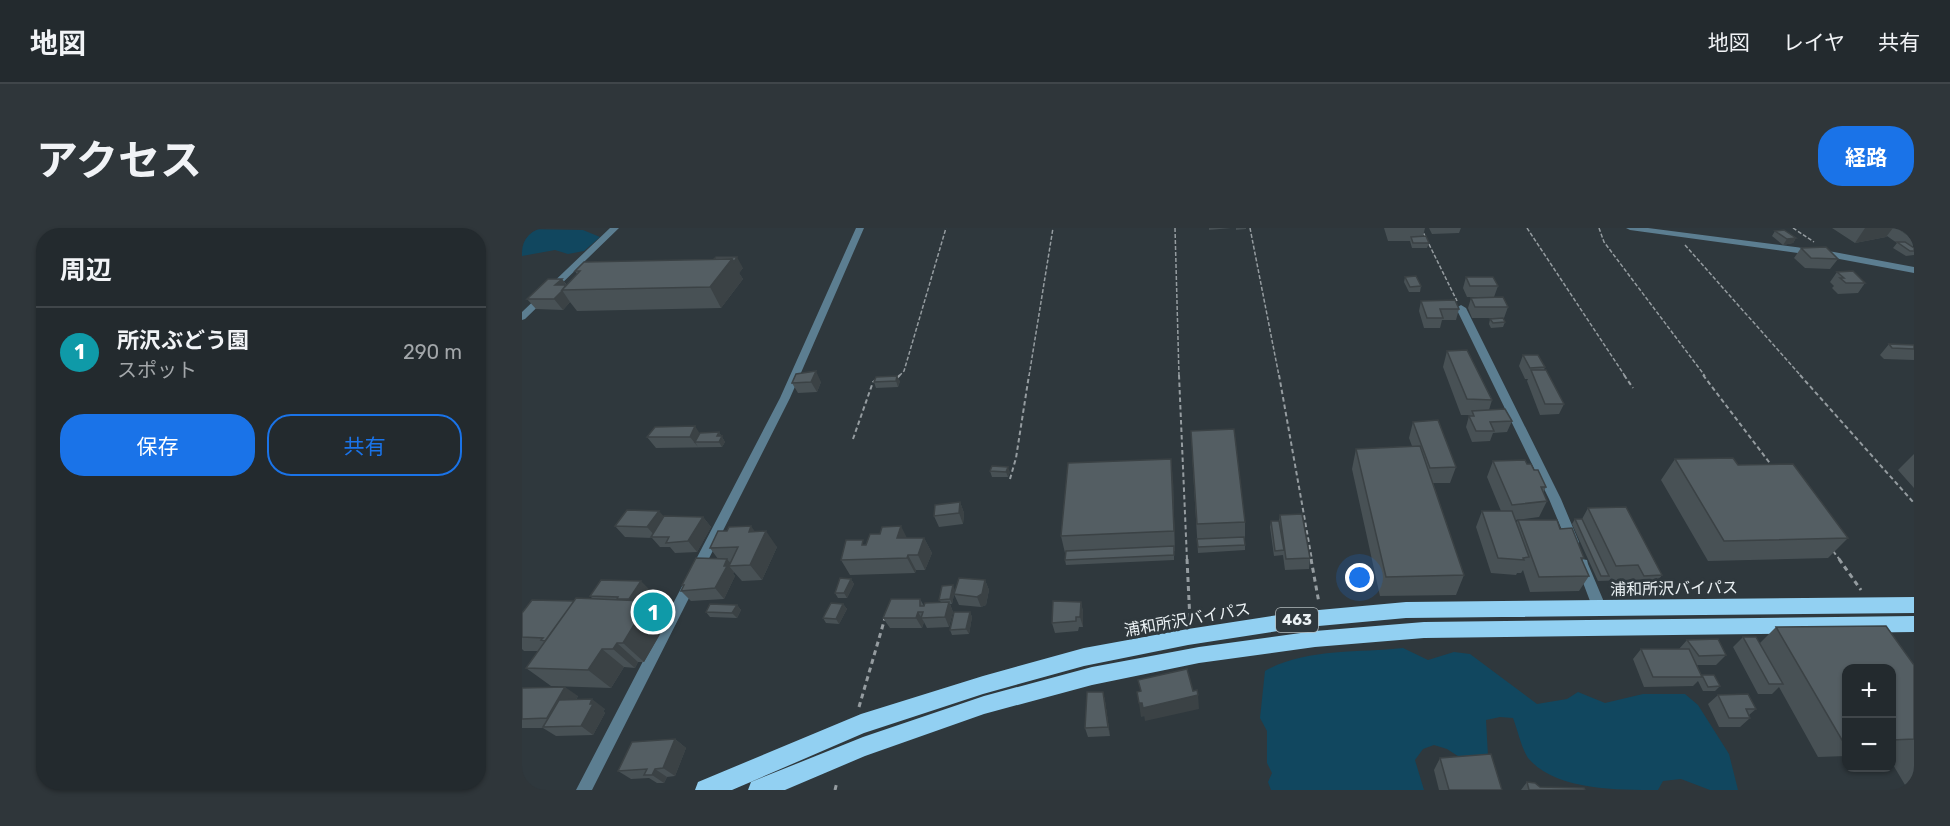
<!DOCTYPE html>
<html lang="ja">
<head>
<meta charset="utf-8">
<style>
  body { margin:0; font-family:Rubik,"Noto Sans JP",sans-serif; background:#2f363a; color:#f1f3f6 }
  .controls { position:absolute; right:18px; bottom:18px; display:grid; overflow:hidden; border-radius:12px; box-shadow:0 2px 4px #0004 }
  .controls button { width:54px; height:54px; display:grid; place-items:center; padding:0; border:0; border-bottom:2px solid #40464a; background:#232a2e; color:#f1f3f6; font:30px sans-serif }
  .you { position:absolute; left:838px; top:350px; width:21px; height:21px; margin:-15px; border:4px solid #fff; border-radius:50%; background:#1a73e8; box-shadow:0 0 0 9px #1a73e833 }
  .badge { display:grid; place-items:center; width:39px; height:39px; border-radius:50%; background:#1a73e8; color:#fff; font-size:20px; font-weight:700 }
  .pin { position:absolute; translate:-50% -50%; border:3px solid #fff; box-shadow:0 2px 6px #0006 }
  .list { margin:0; padding:0; list-style:none }
  h2 { display:flex; justify-content:space-between; align-items:center; height:78px; margin:0; padding:0 24px; font-size:26px }
  h2 small { font-size:20px; font-weight:400; color:#a3a7aa }
  .list li { display:grid; grid-template-columns:39px 1fr auto; gap:18px; align-items:center; box-sizing:border-box; height:90px; padding:0 24px; border-top:2px solid #40464a }
  .list b { display:block; font-size:22px; white-space:nowrap }
  .list p { margin:0; font-size:20px; white-space:nowrap; color:#a3a7aa }
  .list em { font-size:20px; font-style:normal; color:#a3a7aa }
  .actions { display:flex; gap:12px; padding:18px 24px }
  .actions a { flex:1; padding:14px 0; border:2px solid #1a73e8; border-radius:24px; text-align:center; font-size:21px; color:#1a73e8 }
  .actions .main { background:#1a73e8; color:#fff }
  .map { position:relative; flex:none; width:1392px; height:562px; overflow:hidden; border-radius:24px }
  header { display:flex; align-items:center; gap:36px; box-sizing:border-box; height:84px; padding:0 30px; background:#232a2e; border-bottom:2px solid #40464a }
  header strong { font-size:28px }
  nav { display:flex; gap:33px; margin-inline-start:auto; font-size:21px }
  .intro { display:flex; align-items:center; justify-content:space-between; box-sizing:border-box; height:144px; padding:0 36px }
  h1 { margin:0; font-size:42px }
  .button { padding:15px 27px; border-radius:24px; background:#1a73e8; color:#fff; font-size:21px; font-weight:700 }
  main { display:flex; gap:36px; padding:0 36px }
  aside { flex:1; background:#232a2e; border-radius:24px; box-shadow:0 2px 4px #0004 }
  .map>svg:first-child { display:block }
  .green { fill:#11475f }
  .lines { fill:none; stroke-linecap:round; stroke-linejoin:round }
  .path-far2 { stroke:#959ca0; stroke-width:1.5; stroke-dasharray:4 2; stroke-linecap:butt }
  .path-far1 { stroke:#959ca0; stroke-width:2; stroke-dasharray:4.5 3; stroke-linecap:butt }
  .path { stroke:#959ca0; stroke-width:3; stroke-dasharray:5 4; stroke-linecap:butt }
  .minor { fill:#5c7e91; fill-rule:evenodd }
  .trunk { fill:#92d0f2; fill-rule:evenodd }
  .wall { fill:#485155 }
  .shaded-wall { fill:#3b4245 }
  .building { fill:#545e63; stroke:#3b4245; stroke-width:1.5 }
  .labels { text-anchor:middle; stroke-width:6; stroke-linejoin:round; paint-order:stroke }
  .shield { fill:#2f383d; stroke:#b3babd; stroke-width:1.5 }
  .shield-label { font-size:15px; font-weight:bold; fill:#ebf1f4 }
  .street-label { font-size:16px; fill:#ebf1f4; stroke:#2f383d }
</style>
</head>
<body>
<header>
<strong>地図</strong>
<nav><a>地図</a><a>レイヤ</a><a>共有</a></nav>
</header>
<div class="intro"><h1>アクセス</h1><a class="button">経路</a></div>
<main>
<aside>
<h2>周辺<small></small></h2>
<ul class="list">
<li><span class="badge" style="background:#0f9aa8">1</span><div><b>所沢ぶどう園</b><p>スポット</p></div><em>290 m</em></li>
</ul>
<div class="actions"><a class="main">保存</a><a>共有</a></div>
</aside>
<div class="map">
<svg width="1392" height="562" viewBox="0 0 1392 562">
  <rect width="100%" height="100%" fill="#2f383d"/>
  <path class="green" d="M0,1l61,1 17,7 -16,14 -16,3 -13,-4 -33,6z
    M881,420l25,12 26,-8 16,2 67,50 30,-5 11,-7 27,11 38,-9h42l13,11 31,49 9,36h-28l-29,-11 -18,2 -5,9c-43,0 -103,0 -130,-32 -7,-11 -10,-27 -15,-40l-13,-1 -14,3 2,36 -27,2 -14,-9 -13,-4 -11,4 -8,11 9,30h-153l-3,-8 4,-9 -5,-10v-32l-7,-13 5,-47c40,-23 93,-18 138,-23z"/>
  <g class="lines">
    <path class="path-far2" d="M653,0l4,148
      M728,0l29,148
      M899,0l36,73
      M1005,0l98,148
      M1077,0l5,14 101,134
      M1271,0l21,14
      M1163,17l116,131
      M377,148l5,-5 42,-143
      M507,148l24,-148"/>
    <path class="path-far1" d="M657,147l8,185
      M757,147l33,185
      M1102,147l9,13
      M1181,147l69,91
      M1278,147l114,128
      M375,150l3,-3
      M331,211l20,-57 4,-3
      M488,251l6,-21 13,-83
      M1311,323l7,9"/>
    <path class="path" d="M665,331l3,62
      M789,331l8,44
      M1317,331l22,31
      M337,479l26,-89
      M313,562l2,-8"/>
    <path class="minor" d="M88,0h9l-94,91 -3,1v-8z
      M334,0h8l-74,170 -198,392h-16l204,-392z
      M1104,0h22l186,24 80,15v6l-80,-15 -204,-28z
      M939,77l5,3 95,191 18,43 -2,3h-8l-2,-3 -18,-43 -93,-191z
      M1060,331l5,1 1,4 19,45 -2,4 -5,2 -5,-2 -2,-4 -17,-45 1,-4z"/>
    <path class="trunk" d="M1392,369v16l-508,5 -109,10 -109,17 -104,21 -101,28 -119,39 -132,57h-37l3,-8 163,-68 122,-38 101,-28 104,-19 109,-17 109,-10z
      M1392,388v16l-490,6 -109,9 -116,16 -107,22 -108,29 -119,42 -80,34h-37l3,-8 112,-45 121,-41 108,-29 107,-20 116,-16 109,-9z"/>
  </g>
  <path class="wall" d="M687,0h22l-22,2z
    M714,0h10v1l-10,1z
    M862,0h41l-2,8 6,7 -2,5h-15l-2,-7h-22z
    M907,0h32l-2,5 -27,1z
    M1310,0h82v18h-2l2,2v7l-8,1 -13,-8 4,-5 -10,-7 -1,1 -31,6z
    M1253,3l21,7 -3,5 -10,2 -11,-9z
    M1279,20l37,11 -8,10 -25,-1 -11,-10z
    M221,40l-4,5 4,6 -22,29 -144,3 -7,-9 -7,8 -27,-1 -9,-10 35,-20 5,6 10,-11 -2,-3z
    M1315,44l28,11 -7,10 -20,1 -6,-6 2,-2 -4,-4z
    M883,49l16,9 -1,6h-11l-5,-10z
    M944,49l32,9 -4,11h-27l-4,-9z
    M949,70l37,9 -4,11h-32l-4,-10z
    M899,73l38,8 -3,11h-14l-2,8h-16l-5,-17z
    M968,91l15,3 -2,5 -12,1 -2,-4z
    M1367,116l25,1v15l-30,-1 -4,-4z
    M925,123l45,49 -3,10 23,11 -5,11 -14,1 -3,8 -18,1 -6,-15 3,-11 1,-1h-9l-18,-48z
    M1001,127l22,12 -1,3 20,34 -5,10 -19,1 -13,-34 1,-2h-3l-6,-13z
    M274,146l25,8 -4,10 -19,1 -6,-10z
    M378,153l-2,6 -22,1 -2,-6z
    M891,194l43,45 -6,16h-17l31,92 -8,20 -76,1 -28,-127 4,-20 56,-3 -3,-8z
    M197,204l6,10 -3,5 -66,1 -9,-11z
    M670,224l53,70v28l-47,3z
    M1392,226v34l-16,-18z
    M1153,231l63,6 110,73 -20,20 -120,3 -47,-81z
    M971,233l41,9 12,17 -3,6 4,8 -8,16 -24,3 1,4 2,-4 42,9 24,29 -2,3 7,15 -10,15 -49,1 -7,-22 -2,3h-4l-1,2 -25,-2 -15,-46 6,-16h19l-14,-34z
    M468,243l20,1 -2,5h-16z
    M651,252l2,71h-1v9l-108,5 -1,-5v-7l-4,-17z
    M438,274l4,11 -1,11 -24,3 -5,-11z
    M1066,280l74,67 -11,15 -18,1 -5,-11 -30,1 -26,-57 3,-5h7z
    M758,287l30,43 -1,11 -24,1 -2,-15 -9,1 -4,-29 1,-6h8z
    M142,289h39l8,10 -14,25 -22,1 -5,-6h-10l-8,-9 -27,-1 -10,-11z
    M233,304l22,15 -15,33 -20,1 -8,-9 -1,2 2,2 -11,23 -33,2 -10,-10 2,-4 -1,-2 36,-26 -8,-11z
    M385,310h17l8,15 -7,17h-9l-1,3 -65,2 -9,-15 25,-16z
    M329,351l3,5 -7,14h-9l-3,-5z
    M463,352l4,10 -3,15 -5,2 -22,-2 -5,-11z
    M433,362l-3,14h-2l3,8 -4,15 -22,1 -3,-6 -2,6h-32l-7,-10 37,-19 4,7 17,-4 -2,-2z
    M129,363l-6,10 19,19 -4,6 3,3 -19,33h-6l-3,6 -11,-1 -13,21 -60,-2 -25,-18 12,-17h-14l-2,-2v-36l52,-12 19,-2 -3,-3z
    M559,374l2,10v15h-4l-1,4 -23,2 -3,-10z
    M321,376l4,5 -8,15 -13,-1 -3,-5z
    M215,377l4,5 -4,8 -27,-1 -4,-5z
    M448,384l2,5 -3,17 -17,1 -2,-5z
    M1254,399l138,38v125h-6l-16,-27v-94h-46v87l-28,1 -39,-70 -7,7h-14l-25,-47 10,-10 17,6z
    M1165,412l39,15 -10,10h-19l4,10 19,11 -5,5h-12l-5,-10 -5,5 -49,1 -11,-28 8,-10h38z
    M0,460l56,8 -2,4 29,9 -2,2 2,2 -12,22 -37,1 -13,-8h-21z
    M581,464l2,9 5,35 -22,1 -3,-9z
    M1196,467l38,14 -7,6 1,3 -10,9h-21l-11,-23z
    M153,511l11,9 -11,28 -8,1 -3,6h-7l-8,-5 -18,1 -13,-8z
    M918,530l62,32h-63l-5,-20z
    M1005,554l13,5 45,3h-64z"/>
  <path class="shaded-wall" d="M1343,0h28l-7,9 -31,6z
    M1274,10l-3,5 -10,2 4,-6z
    M215,29l6,11 -4,5 4,6 -22,29 -11,-21 22,-28z
    M40,51l5,7 -5,4 8,12 -7,8 -9,-11 1,-14z
    M294,143l5,11 -4,10 -6,-10z
    M375,148l3,5 -2,6 -2,-6z
    M173,198l7,11 -7,5 3,5 -8,-10z
    M197,204l6,10 -3,5 -3,-5 -2,-6z
    M649,231l2,21 2,71 -1,-20z
    M486,239l2,5 -2,5 -2,-5z
    M438,274l4,11 -1,11 -4,-11z
    M137,283l9,10 -12,16 -9,-10z
    M181,289l8,10 -14,25 -9,-11z
    M229,298l11,15 4,-10 11,16 -15,33 -12,-15 -1,-33z
    M379,298l8,16 -12,-4z
    M402,310l8,15 -7,17 -7,-15z
    M386,327l8,15 -1,3 -8,-15z
    M205,331l6,7h-4l5,6 -1,2 2,2 -11,23 -9,-11z
    M329,351l3,5 -7,14 -3,-5z
    M463,352l4,10 -3,15 -5,2 -4,-10z
    M119,353l10,10 -6,10 19,19 -4,6 3,3 -19,33 -21,-19 6,-44z
    M431,357l2,5 -3,14 -2,-5z
    M427,374l4,10 -4,15 -4,-10z
    M559,374l2,10v15l-3,-10z
    M321,376l4,5 -8,15 -3,-5z
    M215,377l4,5 -4,8 -5,-5z
    M396,384l6,10 -2,6 -6,-10z
    M448,384l2,5 -3,17 -3,-5z
    M95,415l21,19 -3,6 -22,-19z
    M80,421l22,18 -13,21 -23,-18z
    M43,459l13,9 -18,31 -13,-9z
    M581,464l2,9 5,35 -2,-9z
    M676,467l1,14 -54,12 -2,-13z
    M70,471l13,10 -2,2 2,2 -12,22 -12,-9z
    M617,475h3l3,13 -4,1z
    M153,511l11,9 -11,28 -12,-8z
    M133,541l12,8 -3,6 -12,-8z"/>
  <path class="building" d="M1376,0h16v9h-3z
    M1262,2l12,8 -9,1 -12,-8z
    M904,8l3,7h-16l-2,-6z
    M1375,14h8l9,6v3h-4z
    M1304,19l12,12 -27,-1 -10,-10z
    M194,29h21l-3,5 -2,-3h-18z
    M210,31l-22,28 -148,3 18,-19h-5l9,-9z
    M1331,43l12,12h-19l-6,-5h4l-7,-6z
    M894,48l5,10 -11,1 -5,-10z
    M944,49h27l5,9h-28z
    M26,51h14l-7,6h11l-4,5h1l-9,9h-27z
    M981,69l5,10h-33l-4,-9z
    M933,72l4,9h-19l3,9h-16l-6,-17z
    M981,90l2,4 -12,1 -3,-4z
    M1367,116l25,1v4l-22,-1z
    M945,122l25,50 -25,-1 -20,-48z
    M1001,127h15l7,12 -15,1z
    M1009,142h15l18,34h-19z
    M294,143l-5,11 -19,1 4,-9z
    M375,148l-1,5 -22,1 2,-5z
    M983,181l7,12 -22,1 4,9h-18l-7,-15h5l-2,-5z
    M916,192l18,47 -26,1 -17,-46z
    M173,198l-5,11h-43l8,-10z
    M712,201l11,93 -48,2 -6,-93z
    M197,204l-2,4h5l-3,6h-24l5,-9z
    M898,218l44,129 -78,2 -30,-128z
    M1211,230l5,7 55,-1 55,74 -124,3 -49,-82z
    M649,231l3,72 -113,5 7,-73z
    M1003,232l2,4h4l3,6h4l8,17h-5l6,14 -35,4 -19,-44z
    M470,238l16,1 -2,5 -16,-1z
    M438,274l-1,11 -25,3 1,-11z
    M1104,279l36,68 -18,1 -6,-11 -22,1 -28,-58z
    M105,282l32,1 -12,16 -32,-1z
    M960,283h30l17,46 -6,1 1,2 -26,-2z
    M780,286l8,44 -24,1 -6,-44z
    M142,288l39,1 -15,24 -22,2 3,-6h-18z
    M1053,291h7l27,57h-8z
    M996,292h39l3,9 12,-1 12,30h-3l8,18 -50,1z
    M749,293h8l5,29 -9,1z
    M229,298l-2,6 17,-1 -16,34 -21,1 9,-19 -28,1 8,-17h9l2,-4z
    M379,298l-4,12h27l-6,17h-10l-1,3 -66,2 5,-20h17l-1,5h4l4,-11h10l2,-7z
    M722,309l1,8 -47,2 -1,-8z
    M652,318v9l-109,5 1,-9z
    M174,330l31,1 -3,7h3l-12,22 -34,3 3,-6h-2z
    M318,350l11,1 -7,14h-9z
    M437,350l26,2 -3,14 -5,3 -23,-3z
    M79,352l40,1 -12,18h-12l1,-2 -28,-1z
    M431,357l-3,14 -11,1 3,-14z
    M54,370l68,3 -6,9h5l-20,33h-6l-4,6h-11l-14,21 -62,-2z
    M369,371h29v7h4l1,-3 24,-1 -4,15 -24,1 2,-6h-5l-2,6h-33z
    M10,372l42,1 -29,40 -4,-1 2,-2 -21,-1v-24z
    M531,373l28,1 -1,15h-4v4l-24,2z
    M309,375l12,1 -7,15 -13,-1z
    M188,376l27,1 -5,8 -26,-1z
    M432,384h16l-4,17 -16,1z
    M1364,398l28,39v74l-22,1v-71h-46v71h-4l-66,-113z
    M1221,409h13l27,47h-14z
    M1196,411l8,16 -27,1 -12,-16z
    M1119,421h48l13,28h-49z
    M665,441l6,22 4,-1 1,5 -55,13 -1,-5h-3l-2,-11 4,-1 -3,-11z
    M1180,447h12l6,11 -12,1z
    M43,459l-18,31 -25,1v-31z
    M565,464h16l5,35 -23,1z
    M1226,466l8,15h-10l4,9h-21l-11,-23z
    M70,471l-2,5h3l-12,22 -38,1 16,-27z
    M153,511l-12,29 -8,1 -3,6h-8l3,-6 -29,2 14,-29z
    M969,526l11,36h-53l-9,-32z
    M1005,554l8,1 5,4 44,1 1,2h-56z"/>
  <g class="labels">
    <rect class="shield" x="754" y="380" width="42" height="24" rx="4.5"/>
    <g class="shield-label">
      <text x="775" y="397">463</text>
    </g>
    <g class="street-label">
      <text transform="translate(1152 360) rotate(-1)" y="6">浦和所沢バイパス</text>
      <text transform="translate(665 391) rotate(-10)" y="6">浦和所沢バイパス</text>
    </g>
  </g>
</svg>
<div class="controls">
<button>+</button>
<button>−</button>
</div>
<div class="you"></div>
<div class="pin badge" style="left:131px;top:384px;background:#0f9aa8">1</div>
</div>
</main>
</body>
</html>
